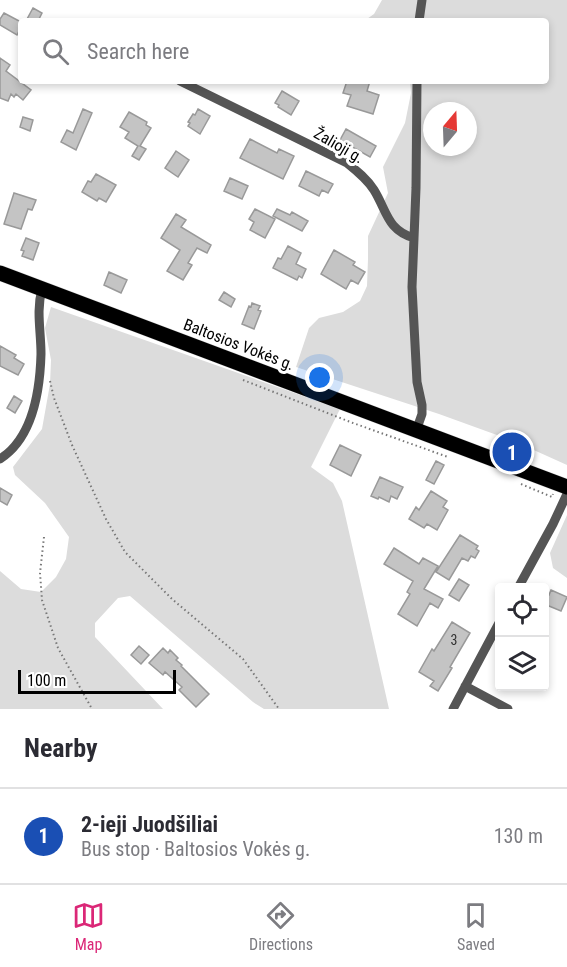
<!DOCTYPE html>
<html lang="en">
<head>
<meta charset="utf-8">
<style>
  body { margin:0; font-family:"Roboto Condensed",sans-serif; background:#f7f7f7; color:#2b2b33 }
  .controls { position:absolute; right:18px; bottom:18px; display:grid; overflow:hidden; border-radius:6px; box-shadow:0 3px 9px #0003 }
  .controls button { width:54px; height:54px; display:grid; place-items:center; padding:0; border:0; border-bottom:2px solid #e1e1e2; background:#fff; color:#2b2b33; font:30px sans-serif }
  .compass { position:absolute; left:423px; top:102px; width:54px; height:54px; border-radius:50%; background:#fff; box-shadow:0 3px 9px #0003; rotate:19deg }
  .scale { position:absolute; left:18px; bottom:15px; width:158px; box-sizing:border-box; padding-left:6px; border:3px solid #000; border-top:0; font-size:16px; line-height:21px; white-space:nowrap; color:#000; -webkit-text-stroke:4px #fff; paint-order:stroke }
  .you { position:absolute; left:320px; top:378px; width:21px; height:21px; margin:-15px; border:4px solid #fff; border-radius:50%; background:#1a73e8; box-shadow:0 0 0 9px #1a73e833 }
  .badge { display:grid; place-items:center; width:39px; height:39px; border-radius:50%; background:#db2777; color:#fff; font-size:20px; font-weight:700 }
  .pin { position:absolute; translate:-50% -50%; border:3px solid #fff; box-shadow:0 2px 6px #0006 }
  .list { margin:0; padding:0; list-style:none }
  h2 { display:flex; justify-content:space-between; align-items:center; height:78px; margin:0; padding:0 24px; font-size:26px }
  h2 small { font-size:20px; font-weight:400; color:#7c7c81 }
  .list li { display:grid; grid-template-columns:39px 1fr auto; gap:18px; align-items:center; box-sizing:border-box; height:96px; padding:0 24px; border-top:2px solid #e1e1e2 }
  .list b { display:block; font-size:22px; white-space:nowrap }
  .list p { margin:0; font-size:20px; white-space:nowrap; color:#7c7c81 }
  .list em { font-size:20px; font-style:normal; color:#7c7c81 }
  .icon { flex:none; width:33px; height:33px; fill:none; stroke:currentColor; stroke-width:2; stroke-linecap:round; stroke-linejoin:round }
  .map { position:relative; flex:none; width:567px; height:709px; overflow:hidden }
  .search { position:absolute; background:#fff; box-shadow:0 3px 9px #0003; left:18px; right:18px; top:18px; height:66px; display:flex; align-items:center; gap:15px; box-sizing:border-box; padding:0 21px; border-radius:6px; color:#7c7c81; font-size:22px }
  .sheet { height:174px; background:#fff }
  nav { display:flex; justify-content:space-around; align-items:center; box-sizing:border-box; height:84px; border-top:2px solid #e1e1e2; background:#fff; font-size:16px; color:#7c7c81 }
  nav a { display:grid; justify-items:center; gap:3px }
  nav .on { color:#db2777 }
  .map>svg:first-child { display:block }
  .green { fill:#dcdcdc; fill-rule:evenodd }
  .building { fill:#c4c4c4; stroke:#999; stroke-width:1.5 }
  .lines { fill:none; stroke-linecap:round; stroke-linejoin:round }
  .primary-casing { stroke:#dbdbdb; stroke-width:16 }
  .path { stroke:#777; stroke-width:2; stroke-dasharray:1.5 3; stroke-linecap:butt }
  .street { stroke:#555; stroke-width:9 }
  .primary { stroke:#000; stroke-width:15 }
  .labels { text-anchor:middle; stroke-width:6; stroke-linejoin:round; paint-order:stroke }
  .number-label { font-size:14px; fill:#313131 }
  .street-label { font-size:16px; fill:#000; stroke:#fff }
</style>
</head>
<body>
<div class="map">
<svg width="567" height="709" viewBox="0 0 567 709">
  <rect width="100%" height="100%" fill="#fff"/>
  <path class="green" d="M382,0h185v465l-51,-23 -77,-28 -143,-47 13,-39 10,-10 24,-6 17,-11 7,-15 1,-27v-23l20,-43 -5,-26 22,-44 6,-30 -1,-12h136v-60h-182l10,-7zM432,111h36v36h-36z
    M51,307l289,102 -29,58 22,16 9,18 47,208h-125l-11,-7 -123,-106 -12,2 -23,25v14l68,72h-163v-138l21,18 20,3 15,-15 10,-18 3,-22 -24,-34 -30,-28 -2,-8 29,-38 8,-45 1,-24 -6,-32z
    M567,515v63l-14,-10 -3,-15z"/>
  <path class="building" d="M33,8l9,5 -4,8h-12z
    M4,13l17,9v5l-4,8 -17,-10v-6z
    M0,58l10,7 -4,6 25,19 -8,10 -7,-6 -2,3 -3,-3 -3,7 -8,-3z
    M347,81h23l-3,10 12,4 -6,19 -26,-8 4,-11 -8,-2z
    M282,91l17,10 -8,14 -13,-8 1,-2 -4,-2z
    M83,109l9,4 -16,37 -15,-8 6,-12 6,3z
    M198,109l12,7 -10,18 -12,-8 2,-3 -2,-1 5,-8 2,1z
    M129,112l18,10 -1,3 5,3 -11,18 6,3 -7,11 -7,-4 6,-10 -13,-8 4,-6 -9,-5z
    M23,117l10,3 -3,11 -10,-4z
    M346,129l30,17 -6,11 -30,-17z
    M250,139l27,14 2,-4 15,7 -11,23 -43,-21z
    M176,151l13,9 -11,17 -13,-9z
    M306,171l27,13 -5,9 -6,-3 -3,6 -20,-10z
    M96,174l20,11 -10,17 -7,-4 -2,3 -15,-9 6,-11 3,1z
    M230,178l18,8 -6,13 -18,-8z
    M14,193l22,7 -4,10 -4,-1 -7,20 -17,-5z
    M255,209l20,10 -10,19 -15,-8 4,-8 -5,-3z
    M277,209l13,6 2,-3 16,9 -6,10 -29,-15z
    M176,214l10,6 -5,7 30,18 -4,8 -10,-5 -9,15 4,2 -9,15 -16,-9 13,-21 -19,-12z
    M26,238l13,5 -6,17 -11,-4 2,-5 -3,-1z
    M288,246l13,7 -5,11 10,5 -4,9 -3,-2 -2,4 -24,-12 5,-10 3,1z
    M334,250l21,12 -2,3 12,7 -7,12 -7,-4 -5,9 -25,-15z
    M109,272l18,8 -6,13 -17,-8z
    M224,292l11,7 -4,8 -12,-7z
    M252,303l8,3 -2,4 3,1 -7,18 -12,-5 7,-18 2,1z
    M0,346l16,9 -2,3 10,6 -6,11 -18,-9z
    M14,396l8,5 -7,12 -8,-5z
    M340,445l21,10 -10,21 -21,-11z
    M436,461l8,4 -10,19 -8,-4z
    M380,477l23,10 -6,12 -6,-3 -2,6 -10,-5 -1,2 -7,-3z
    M0,488l12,7 -5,10 -7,-4z
    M431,491l16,10 -4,6 5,3 -11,20 -10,-6 -3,4 -15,-9 7,-12 3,3z
    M460,535l18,11 -2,3 3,2 -4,7 -4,-2 -3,5 -6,-3 -13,22 -13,-8z
    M394,548l25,16 4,-6 15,8 -14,23 19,10 -5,9 -8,-5 -13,23 -19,-12 12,-20 -3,-2 6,-11 -29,-17z
    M459,579l10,6 -10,16 -10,-6z
    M551,590l16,7 -6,14 -17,-7v-11l5,2z
    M452,622l18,11 -20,34 2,1 -14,23 -8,-5 4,-5 -15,-9 13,-23 2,2z
    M139,646l10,9 -8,9 -10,-9z
    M163,648l5,5 2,-3 8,8 -2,2 6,5 -1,1 28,28 -13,13 -17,-17 3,-3 -17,-15 -2,3 -14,-12z"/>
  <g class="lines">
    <g class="primary-casing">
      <path id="primary" d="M0,273l567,214"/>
    </g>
    <path class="path" d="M243,380l110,43 95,34
      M50,381l4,17 18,47 34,74 19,33 47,47 71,60 36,50
      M521,484l31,13 1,-3
      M44,537l-4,36 2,27 16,48 34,61"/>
    <path class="street" d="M419,21l3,-21
      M180,81l167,82c10,8 20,16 27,27 13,21 13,40 40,48l-2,49 5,95 5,23v9l-6,17
      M414,238l2,-50 1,-107
      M0,459c33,-21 40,-69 41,-105 0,-23 -5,-43 1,-65
      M518,588l35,-64 14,-30
      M465,686l43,23
      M453,709l47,-88"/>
    <use href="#primary" class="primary"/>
  </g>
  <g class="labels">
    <g class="number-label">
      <text x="454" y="645">3</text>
    </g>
    <g class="street-label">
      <text transform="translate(339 145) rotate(30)" y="6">Žalioji g.</text>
      <text transform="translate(239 344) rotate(21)" y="6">Baltosios Vokės g.</text>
    </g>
  </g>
</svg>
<div class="controls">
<button><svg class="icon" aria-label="locate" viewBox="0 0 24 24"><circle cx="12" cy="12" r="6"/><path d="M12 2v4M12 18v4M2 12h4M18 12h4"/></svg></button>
<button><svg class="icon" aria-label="layers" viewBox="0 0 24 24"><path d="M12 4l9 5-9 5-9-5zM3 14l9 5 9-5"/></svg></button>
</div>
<svg class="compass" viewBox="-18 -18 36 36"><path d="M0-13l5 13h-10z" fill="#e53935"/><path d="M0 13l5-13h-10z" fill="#7c7c81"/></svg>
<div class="scale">100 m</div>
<div class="you"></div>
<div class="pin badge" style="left:512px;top:452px;background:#1a4fb4">1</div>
<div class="search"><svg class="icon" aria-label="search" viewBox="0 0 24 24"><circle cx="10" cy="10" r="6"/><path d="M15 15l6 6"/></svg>Search here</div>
</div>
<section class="sheet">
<h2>Nearby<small></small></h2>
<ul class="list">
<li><span class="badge" style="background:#1a4fb4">1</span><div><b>2-ieji Juodšiliai</b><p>Bus stop · Baltosios Vokės g.</p></div><em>130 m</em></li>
</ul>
</section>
<nav>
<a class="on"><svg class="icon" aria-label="map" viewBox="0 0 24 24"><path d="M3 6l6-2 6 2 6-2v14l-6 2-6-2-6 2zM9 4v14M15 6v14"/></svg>Map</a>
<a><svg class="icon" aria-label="directions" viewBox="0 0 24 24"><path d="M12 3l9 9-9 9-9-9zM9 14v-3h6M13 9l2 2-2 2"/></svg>Directions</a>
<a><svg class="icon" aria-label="saved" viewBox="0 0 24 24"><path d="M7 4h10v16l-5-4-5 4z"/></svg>Saved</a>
</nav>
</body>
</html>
